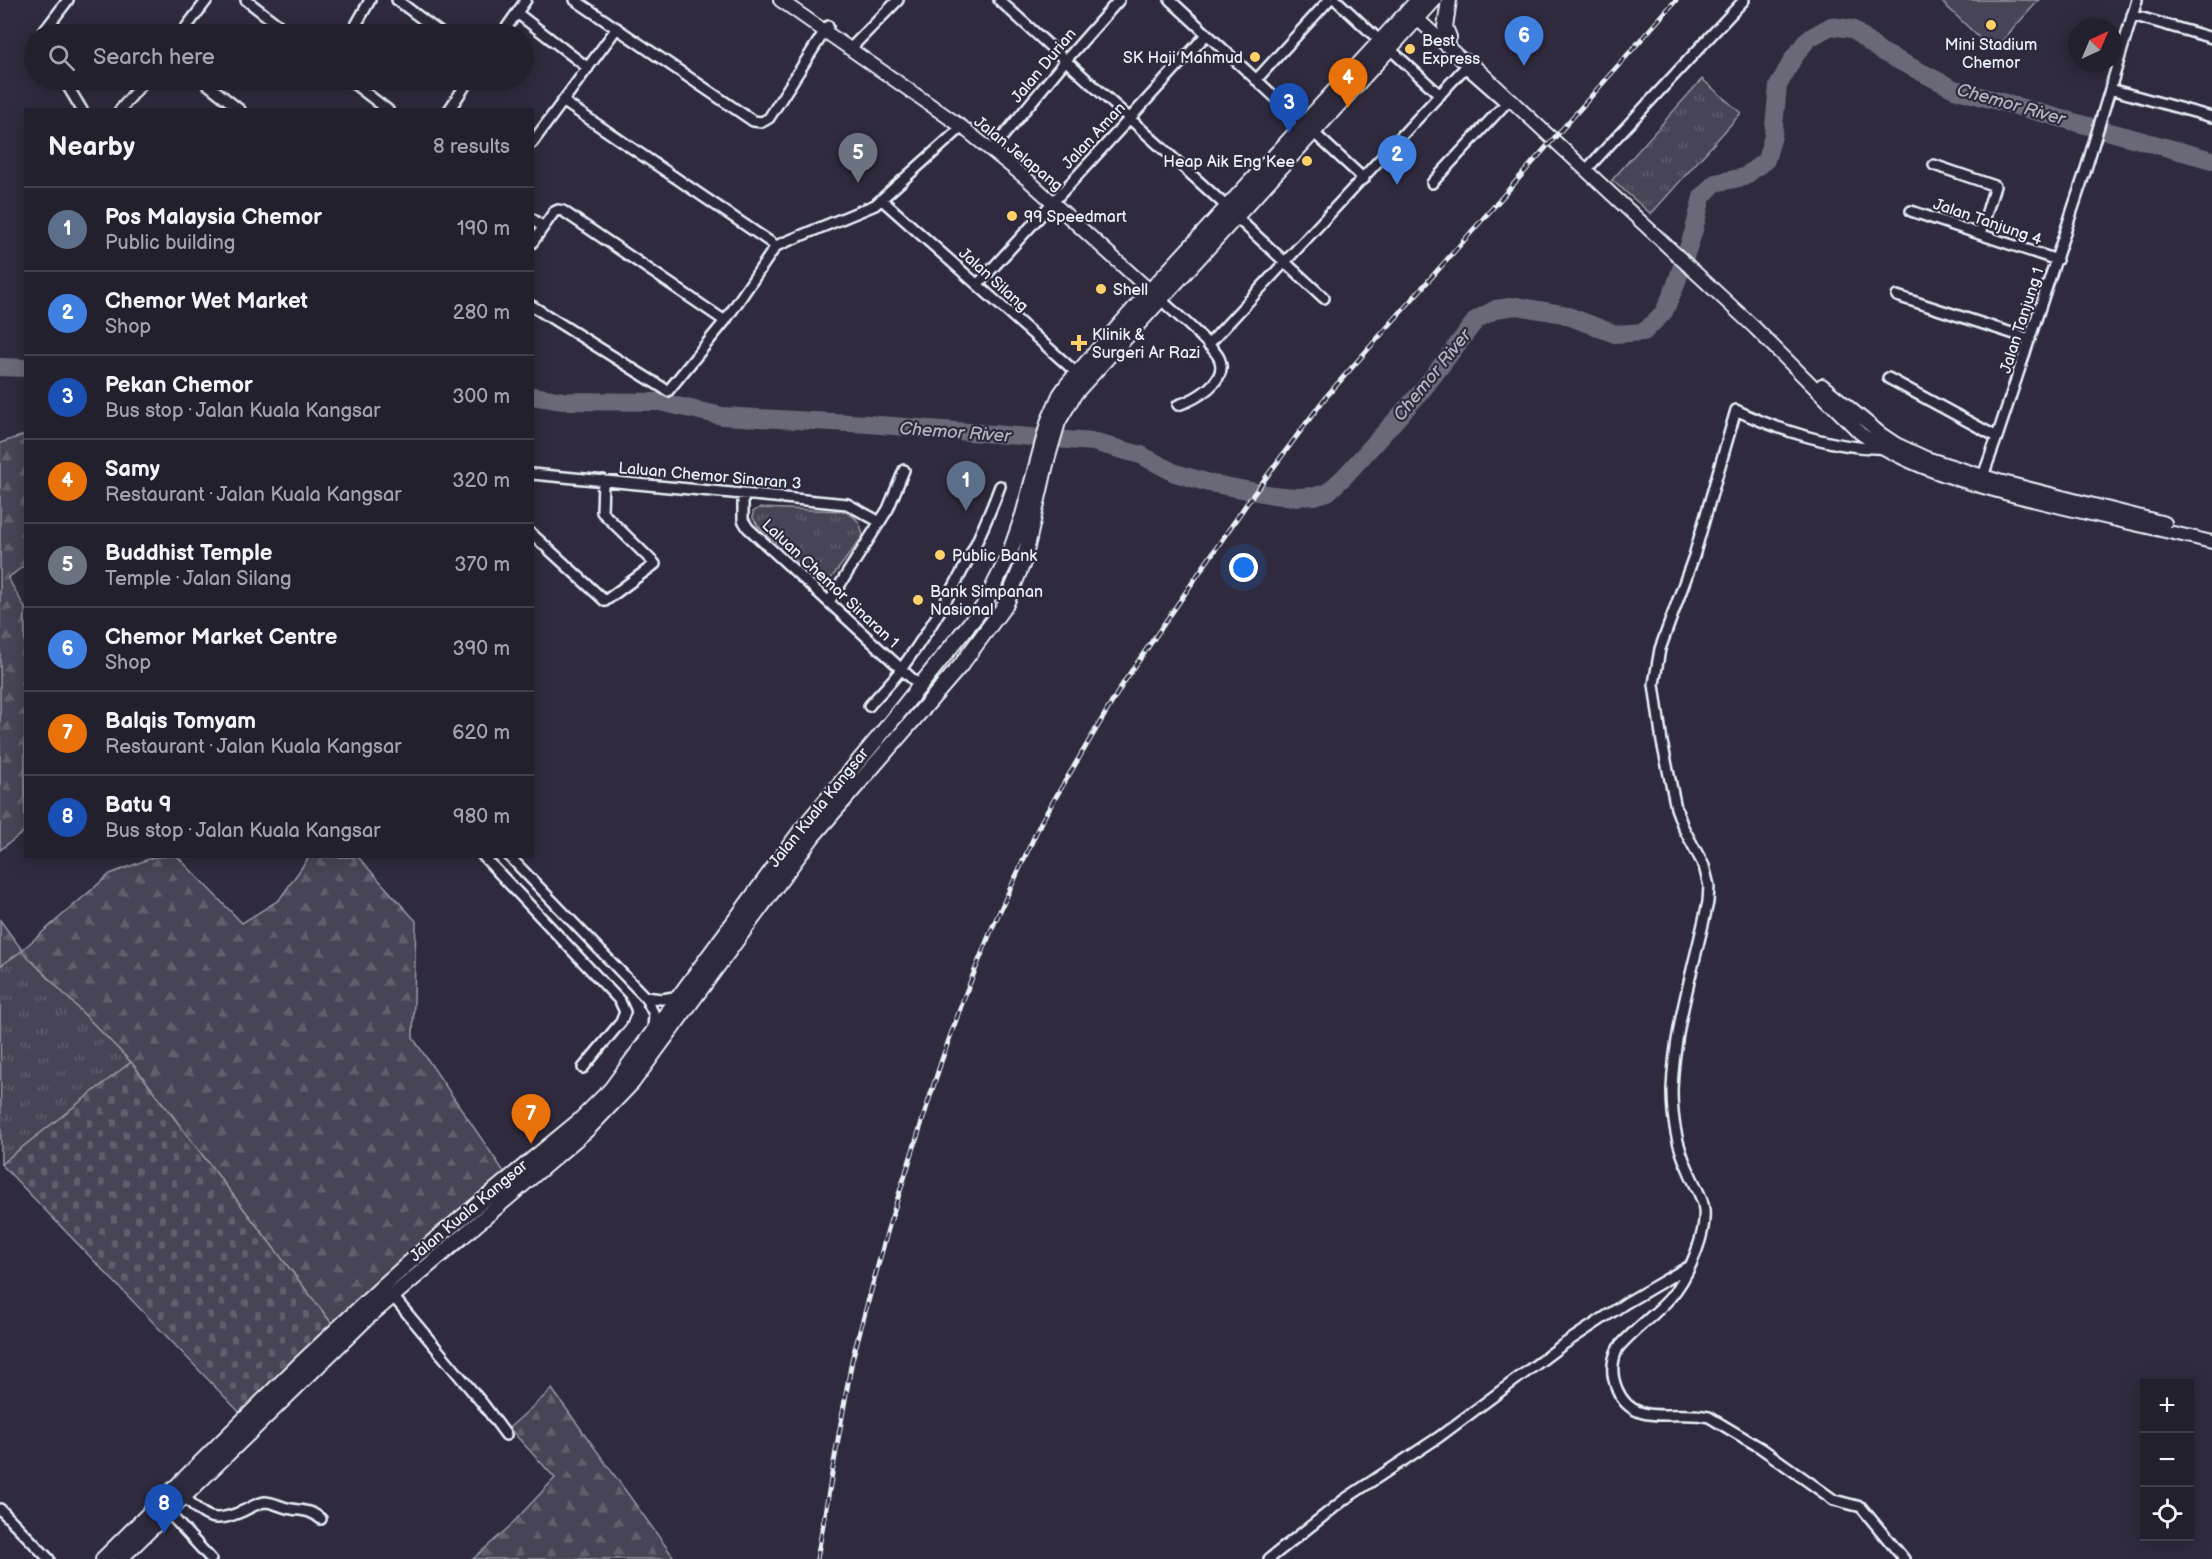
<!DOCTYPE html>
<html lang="en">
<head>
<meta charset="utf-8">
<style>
  body { margin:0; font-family:"Balsamiq Sans",sans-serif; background:#2b2836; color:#f1f3f6 }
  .controls { position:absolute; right:18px; bottom:18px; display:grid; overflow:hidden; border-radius:0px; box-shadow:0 3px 15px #0003 }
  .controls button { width:54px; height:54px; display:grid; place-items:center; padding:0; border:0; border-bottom:2px solid #403e4a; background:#23202e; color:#f1f3f6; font:30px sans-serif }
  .compass { position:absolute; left:2068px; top:18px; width:54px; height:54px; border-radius:50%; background:#23202e; box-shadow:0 3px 15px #0003; rotate:44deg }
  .you { position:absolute; left:1244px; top:568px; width:21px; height:21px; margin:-15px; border:4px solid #fff; border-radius:50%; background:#1a73e8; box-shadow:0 0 0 9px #1a73e833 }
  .badge { display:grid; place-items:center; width:39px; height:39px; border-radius:50%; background:#d93025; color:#fff; font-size:20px; font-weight:700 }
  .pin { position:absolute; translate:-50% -50px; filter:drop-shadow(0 2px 3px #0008) }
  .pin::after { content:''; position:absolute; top:32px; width:21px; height:18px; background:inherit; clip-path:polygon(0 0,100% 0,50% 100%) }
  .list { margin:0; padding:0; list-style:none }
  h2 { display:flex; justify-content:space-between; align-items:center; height:78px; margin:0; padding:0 24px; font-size:26px }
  h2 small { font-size:20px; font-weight:400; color:#a3a3aa }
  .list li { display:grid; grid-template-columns:39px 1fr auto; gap:18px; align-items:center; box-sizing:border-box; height:84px; padding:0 24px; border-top:2px solid #403e4a }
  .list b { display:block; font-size:22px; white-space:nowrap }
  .list p { margin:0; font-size:20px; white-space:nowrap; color:#a3a3aa }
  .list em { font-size:20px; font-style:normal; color:#a3a3aa }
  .icon { flex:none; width:33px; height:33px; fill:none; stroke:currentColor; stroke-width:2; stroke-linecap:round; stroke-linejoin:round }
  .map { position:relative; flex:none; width:2212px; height:1559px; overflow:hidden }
  .search { position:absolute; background:#23202e; box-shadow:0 3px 15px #0003; left:24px; top:24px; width:510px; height:66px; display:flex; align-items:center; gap:15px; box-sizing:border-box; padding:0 21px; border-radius:33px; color:#a3a3aa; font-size:22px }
  .panel { position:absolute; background:#23202e; box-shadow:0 3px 15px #0003; left:24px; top:108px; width:510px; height:750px; border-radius:0px }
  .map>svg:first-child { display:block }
  .grass { fill:url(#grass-tufts); stroke:#979aa6; stroke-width:1.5 }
  .forest { fill:url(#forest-firs); stroke:#979aa6; stroke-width:1.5 }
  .cemetery { fill:url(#cemetery-stones); stroke:#979aa6; stroke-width:1.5 }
  .pitch { fill:#464455; stroke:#979aa6; stroke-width:1.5 }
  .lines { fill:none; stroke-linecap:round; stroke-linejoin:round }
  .river { stroke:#696978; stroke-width:18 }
  .minor-casing { stroke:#e8f1f8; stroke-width:14 }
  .major-casing { stroke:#e8f1f8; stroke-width:16 }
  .highway-casing { stroke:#e8f1f8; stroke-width:18 }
  .minor { stroke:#2f2a3d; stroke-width:9 }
  .major { stroke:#2f2a3d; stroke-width:12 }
  .highway { stroke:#2f2a3d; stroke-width:14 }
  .rail-casing { stroke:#e8f1f8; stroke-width:5 }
  .rail { stroke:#2f2a3d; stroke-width:3; stroke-dasharray:9; stroke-linecap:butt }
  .poi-dot { fill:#ffd166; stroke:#2f2a3d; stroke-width:2 }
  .labels { text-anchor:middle; stroke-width:4.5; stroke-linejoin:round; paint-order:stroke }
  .poi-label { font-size:16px; fill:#e8f1f8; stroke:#2f2a3d; text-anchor:start }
  .street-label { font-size:16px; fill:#e8f1f8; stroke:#2f2a3d }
  .water-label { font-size:18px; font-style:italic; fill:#afb4be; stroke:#2f2a3d }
</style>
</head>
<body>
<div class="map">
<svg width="2212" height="1559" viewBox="0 0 2212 1559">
  <defs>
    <pattern id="grass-tufts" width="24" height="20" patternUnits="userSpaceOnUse" patternTransform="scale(1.5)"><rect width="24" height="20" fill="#464455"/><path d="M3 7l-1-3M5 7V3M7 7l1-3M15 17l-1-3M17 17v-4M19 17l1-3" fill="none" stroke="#615f6e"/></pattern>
    <pattern id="forest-firs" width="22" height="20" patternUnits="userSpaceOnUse" patternTransform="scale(1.5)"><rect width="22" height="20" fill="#464455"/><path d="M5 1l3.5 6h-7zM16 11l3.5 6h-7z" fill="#615f6e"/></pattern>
    <pattern id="cemetery-stones" width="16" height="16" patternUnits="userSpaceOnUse" patternTransform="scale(1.5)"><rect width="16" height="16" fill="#464455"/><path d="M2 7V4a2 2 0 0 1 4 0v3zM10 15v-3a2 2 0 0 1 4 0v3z" fill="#615f6e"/></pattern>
  </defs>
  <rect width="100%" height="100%" fill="#2f2a3d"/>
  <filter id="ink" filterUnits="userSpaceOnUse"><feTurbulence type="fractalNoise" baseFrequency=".0167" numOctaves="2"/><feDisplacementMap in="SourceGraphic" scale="12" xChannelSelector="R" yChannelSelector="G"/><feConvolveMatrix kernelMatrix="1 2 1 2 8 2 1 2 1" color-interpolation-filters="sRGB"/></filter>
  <g filter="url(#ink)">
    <path class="grass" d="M1702,79l39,34 -90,101 -39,-34z
      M759,508l83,3c14,4 19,12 21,25l-33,44 -5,3h-4l-63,-57 -5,-8v-6z
      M22,950l109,112 -130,102 -1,-198z"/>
    <path class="forest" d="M24,435h2l-1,130 -17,13 17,30v223l-25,19v-407z
      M177,856l65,67 37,-23 30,-43h49l58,64 -3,117 96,141 -173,150 -205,-267 -109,-111 -22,15v-46l22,30 88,-76 44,-17z
      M552,1389l123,170h-202l35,-31 47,-50 -46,-50z"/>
    <path class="cemetery" d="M131,1062l205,267 -91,89 -244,-254z"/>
    <path class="pitch" d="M1940,0h99l-46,51z"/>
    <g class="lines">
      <path class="river" d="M0,367l26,1
        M532,396l31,5 97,1 62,14 146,8 225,18 48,13 34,18 34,10 64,12 22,2 20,-1 13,-4 17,-16 76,-84 55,-72 20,-11 21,-3 46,8 52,20 29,-2 20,-20 11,-25 19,-57 8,-33 13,-14 29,-6 22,-17 7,-24 5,-50 16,-29 14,-18 23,-13 21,3 28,22 74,38 258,71"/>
      <g class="minor-casing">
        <path id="minor" d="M246,0l44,34
          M397,0l45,34
          M575,0l178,121 9,1 7,-4 59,-92
          M999,0l228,207
          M1170,0l133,123
          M1336,0l43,40
          M517,13l71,55
          M2132,15l80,23
          M42,34l26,-34
          M181,34l26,-34
          M351,34l19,-34
          M502,34l24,-34
          M851,48l47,-48
          M1389,48l51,47
          M64,80l18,30
          M202,80l38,30
          M349,80l39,30
          M1256,80l73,-80
          M2110,89l102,28
          M564,102l212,144
          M120,110l25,-30
          M449,110l20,-30
          M1313,132l51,47
          M532,143l85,-115
          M991,151l75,-91 53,-60
          M1934,165l61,21 -15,48
          M1587,169l157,-169
          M1432,183l74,-80 -41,-36
          M882,200l198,176
          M1911,211l146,49
          M1236,217l88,81
          M532,219l11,8
          M532,243l22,-31 4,-2 5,1 162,110
          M978,284l229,-250
          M1897,296l133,43
          M1160,299c13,12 53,46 59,59 11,23 -25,42 -41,47
          M532,306l136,85 57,-70 51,-75 99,-41 87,-78
          M1208,345l262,-283
          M1888,378l109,59
          M1884,448c-44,2 -109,-19 -148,-38l-42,146 -34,93 -6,35 8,58 14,66 7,19 21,39 5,20 -1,16c-13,62 -34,124 -36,188 0,27 4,54 16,79 4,10 9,19 13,29 12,27 -13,79 -31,100 -16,18 -37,32 -52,50 -7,14 -7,27 -1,41 17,41 59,19 92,28l52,31 73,52 27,7 43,52
          M532,474l315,30 33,18
          M1983,476l14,-39 88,-265 52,-172
          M743,493v27l5,8 172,158
          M532,534l73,67 50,-37 -53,-52 1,-32
          M829,602l59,-93 16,-39
          M869,706c11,-13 24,-25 33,-38 41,-56 74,-117 98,-182
          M483,856l137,145 5,11 -4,10 -38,46
          M509,856l136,141 9,17 -1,15
          M645,997l17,2 18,-3
          M391,1294l92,110 23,31
          M184,1496c22,23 29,28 59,15 7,-3 14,-8 22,-9 9,0 17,6 27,7 13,2 18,1 29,10
          M0,1509l49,50
          M168,1512l43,47
          M1269,1559l76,-60 94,-62 122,-91 65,-43 60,-35"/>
      </g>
      <g class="major-casing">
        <path id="major" d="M780,0l182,127 66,53 129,117
          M1411,13l50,46 9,3 285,266 105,105c44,32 99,48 152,62 66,17 133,31 200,47
          M1822,385l59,49 15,10 30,14 73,23 166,42"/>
      </g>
      <g class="highway-casing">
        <path id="highway" d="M1449,0l-4,27 4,10
          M103,1559l197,-195 84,-79 53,-47 142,-117 32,-32 191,-260 76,-91 105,-131 26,-52 14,-40 26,-95 11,-25 7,-10 82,-93 269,-292
          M120,1559l246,-240 222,-190 44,-46 181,-247 148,-171 45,-61 18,-44 23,-100 11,-38 17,-29 359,-393"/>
      </g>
      <use href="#minor" class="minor"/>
      <use href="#major" class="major"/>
      <use href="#highway" class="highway"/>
      <g class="rail-casing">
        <path id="rail" d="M817,1559l35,-199 36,-131 53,-167 24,-67 28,-69 48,-104 83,-140 126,-183 75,-101 351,-398"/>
      </g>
      <use href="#rail" class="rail"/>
    </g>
  </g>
  <g class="poi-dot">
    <circle cx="1991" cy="25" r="6"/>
    <circle cx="1410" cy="49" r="6"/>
    <circle cx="1255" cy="57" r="6"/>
    <circle cx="1307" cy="161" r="6"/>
    <circle cx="1012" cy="216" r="6"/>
    <circle cx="1101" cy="289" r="6"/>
    <path d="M1076 334h6v6h6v6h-6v6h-6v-6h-6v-6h6z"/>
    <circle cx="940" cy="555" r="6"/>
    <circle cx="918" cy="600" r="6"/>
  </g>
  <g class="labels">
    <g class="poi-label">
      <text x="1422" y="46">Best<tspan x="1422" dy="18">Express</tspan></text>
      <text x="1991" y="50" text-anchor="middle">Mini Stadium<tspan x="1991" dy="18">Chemor</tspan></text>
      <text x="1243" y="63" text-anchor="end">SK Haji Mahmud</text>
      <text x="1295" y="167" text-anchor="end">Heap Aik Eng Kee</text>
      <text x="1024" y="222">99 Speedmart</text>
      <text x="1113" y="295">Shell</text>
      <text x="1092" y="340">Klinik &amp;<tspan x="1092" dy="18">Surgeri Ar Razi</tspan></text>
      <text x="952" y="561">Public Bank</text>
      <text x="930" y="597">Bank Simpanan<tspan x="930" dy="18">Nasional</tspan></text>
    </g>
    <g class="street-label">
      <text transform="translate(1043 65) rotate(-50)" y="6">Jalan Durian</text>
      <text transform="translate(1093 135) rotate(-47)" y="6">Jalan Aman</text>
      <text transform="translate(1019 153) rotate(39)" y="6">Jalan Jelapang</text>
      <text transform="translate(1988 221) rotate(19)" y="6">Jalan Tanjung 4</text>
      <text transform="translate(994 279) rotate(42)" y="6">Jalan Silang</text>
      <text transform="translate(2021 320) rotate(-72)" y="6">Jalan Tanjung 1</text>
      <text transform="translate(710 475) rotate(5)" y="6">Laluan Chemor Sinaran 3</text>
      <text transform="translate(831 583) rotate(43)" y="6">Laluan Chemor Sinaran 1</text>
      <text transform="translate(818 807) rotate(-51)" y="6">Jalan Kuala Kangsar</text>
      <text transform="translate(468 1210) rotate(-40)" y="6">Jalan Kuala Kangsar</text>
    </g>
    <g class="water-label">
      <text transform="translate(2011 104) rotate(16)" y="6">Chemor River</text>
      <text transform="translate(1432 375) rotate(-51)" y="6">Chemor River</text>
      <text transform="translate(955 432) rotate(4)" y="6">Chemor River</text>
    </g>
  </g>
</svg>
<div class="controls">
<button>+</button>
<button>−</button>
<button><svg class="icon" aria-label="locate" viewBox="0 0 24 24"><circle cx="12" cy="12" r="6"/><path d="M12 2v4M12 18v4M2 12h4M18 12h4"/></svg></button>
</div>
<svg class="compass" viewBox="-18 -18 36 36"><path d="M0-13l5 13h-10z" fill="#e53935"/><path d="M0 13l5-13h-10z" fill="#a3a3aa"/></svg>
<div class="you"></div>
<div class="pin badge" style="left:966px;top:511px;background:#5c6f8a">1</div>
<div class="pin badge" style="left:1397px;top:185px;background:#3f7fe0">2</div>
<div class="pin badge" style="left:1289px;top:133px;background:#1a4fb4">3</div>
<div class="pin badge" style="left:1348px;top:108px;background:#e8710a">4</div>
<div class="pin badge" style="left:858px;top:183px;background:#6b7280">5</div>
<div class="pin badge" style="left:1524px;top:66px;background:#3f7fe0">6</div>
<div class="pin badge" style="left:531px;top:1144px;background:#e8710a">7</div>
<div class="pin badge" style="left:164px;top:1534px;background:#1a4fb4">8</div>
<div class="search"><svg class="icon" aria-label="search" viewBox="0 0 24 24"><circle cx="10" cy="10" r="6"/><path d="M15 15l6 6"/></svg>Search here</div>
<section class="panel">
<h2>Nearby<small>8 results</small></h2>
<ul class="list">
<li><span class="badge" style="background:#5c6f8a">1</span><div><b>Pos Malaysia Chemor</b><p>Public building</p></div><em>190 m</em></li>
<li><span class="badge" style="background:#3f7fe0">2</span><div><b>Chemor Wet Market</b><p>Shop</p></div><em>280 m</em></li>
<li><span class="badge" style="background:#1a4fb4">3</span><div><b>Pekan Chemor</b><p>Bus stop · Jalan Kuala Kangsar</p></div><em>300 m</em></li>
<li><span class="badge" style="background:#e8710a">4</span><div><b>Samy</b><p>Restaurant · Jalan Kuala Kangsar</p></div><em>320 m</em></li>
<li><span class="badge" style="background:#6b7280">5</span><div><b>Buddhist Temple</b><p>Temple · Jalan Silang</p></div><em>370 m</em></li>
<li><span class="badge" style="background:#3f7fe0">6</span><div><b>Chemor Market Centre</b><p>Shop</p></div><em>390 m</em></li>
<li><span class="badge" style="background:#e8710a">7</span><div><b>Balqis Tomyam</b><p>Restaurant · Jalan Kuala Kangsar</p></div><em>620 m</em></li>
<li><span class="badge" style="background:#1a4fb4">8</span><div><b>Batu 9</b><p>Bus stop · Jalan Kuala Kangsar</p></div><em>980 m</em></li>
</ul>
</section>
</div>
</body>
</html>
